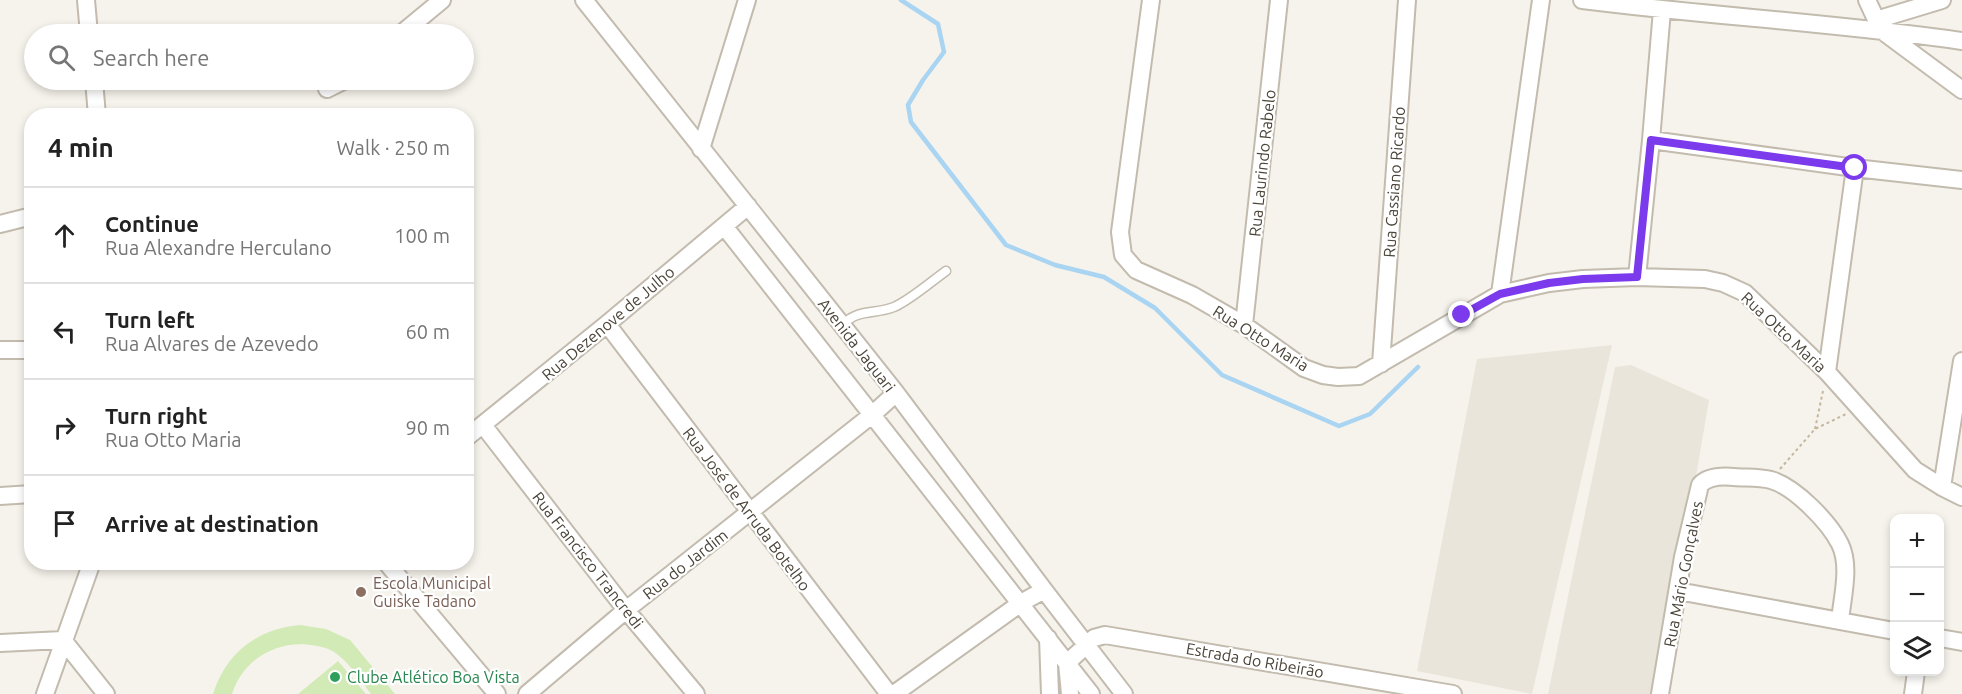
<!DOCTYPE html>
<html lang="en">
<head>
<meta charset="utf-8">
<style>
  body { margin:0; font-family:Ubuntu,sans-serif; background:#f2f2f2; color:#222 }
  .controls { position:absolute; right:18px; bottom:18px; display:grid; overflow:hidden; border-radius:12px; box-shadow:0 3px 9px #0003 }
  .controls button { width:54px; height:54px; display:grid; place-items:center; padding:0; border:0; border-bottom:2px solid #e0e0e0; background:#fff; color:#222; font:30px sans-serif }
  .stop { position:absolute; width:18px; height:18px; margin:-14px; border:4px solid #7c3aed; border-radius:50%; background:#fff }
  .stop.end { background:#7c3aed; border-color:#fff; box-shadow:0 2px 6px #0008 }
  .list { margin:0; padding:0; list-style:none }
  h2 { display:flex; justify-content:space-between; align-items:center; height:78px; margin:0; padding:0 24px; font-size:26px }
  h2 small { font-size:20px; font-weight:400; color:#767676 }
  .list li { display:grid; grid-template-columns:39px 1fr auto; gap:18px; align-items:center; box-sizing:border-box; height:96px; padding:0 24px; border-top:2px solid #e0e0e0 }
  .list b { display:block; font-size:22px; white-space:nowrap }
  .list p { margin:0; font-size:20px; white-space:nowrap; color:#767676 }
  .list em { font-size:20px; font-style:normal; color:#767676 }
  .icon { flex:none; width:33px; height:33px; fill:none; stroke:currentColor; stroke-width:2; stroke-linecap:round; stroke-linejoin:round }
  .map { position:relative; flex:none; width:1962px; height:694px; overflow:hidden }
  .search { position:absolute; background:#fff; box-shadow:0 3px 9px #0003; left:24px; top:24px; width:450px; height:66px; display:flex; align-items:center; gap:15px; box-sizing:border-box; padding:0 21px; border-radius:33px; color:#767676; font-size:22px }
  .panel { position:absolute; background:#fff; box-shadow:0 3px 9px #0003; left:24px; top:108px; width:450px; height:462px; border-radius:24px }
  .map>svg:first-child { display:block }
  .residential { fill:#eae5da }
  .green { fill:#d2eab5 }
  .lines { fill:none; stroke-linecap:round; stroke-linejoin:round }
  .stream { stroke:#a9d4f2; stroke-width:4.5 }
  .lane-casing { stroke:#c2bbae; stroke-width:11 }
  .street-casing { stroke:#c2bbae; stroke-width:20 }
  .path { stroke:#c4b79f; stroke-width:2; stroke-dasharray:3 3; stroke-linecap:butt }
  .lane { stroke:#fff; stroke-width:8 }
  .street { stroke:#fff; stroke-width:16 }
  .route { stroke:#7c3aed; stroke-width:8 }
  .education-dot { fill:#8d6e63; stroke:#fff; stroke-width:2 }
  .leisure-dot { fill:#2e9e5b; stroke:#fff; stroke-width:2 }
  .labels { text-anchor:middle; stroke-width:4.5; stroke-linejoin:round; paint-order:stroke }
  .street-label { font-size:16px; fill:#4b4439; stroke:#fff }
  .education-label { font-size:16px; fill:#785e54; stroke:#fff; text-anchor:start }
  .leisure-label { font-size:16px; fill:#27864d; stroke:#fff; text-anchor:start }
</style>
</head>
<body>
<div class="map">
<svg width="1962" height="694" viewBox="0 0 1962 694">
  <rect width="100%" height="100%" fill="#f6f3ec"/>
  <path class="residential" d="M1612,345l-80,349 -115,-23 60,-312z
    M1631,365l78,35 -50,294h-111l67,-327z"/>
  <path class="green" d="M300,625l26,4 24,11 45,54h-24c-10,-13 -20,-29 -33,-39 -5,-5 -14,-8 -21,-9 -37,-8 -74,12 -85,48h-19c13,-41 44,-65 87,-69z
    M338,661l28,33h-68z"/>
  <g class="lines">
    <path class="stream" d="M901,0l37,24 6,28 -21,28 -15,25 3,17 95,123 49,20 49,12 51,31 67,67 117,51 31,-12 48,-47"/>
    <g class="lane-casing">
      <path id="lane" d="M842,325c17,-17 32,-10 52,-18 15,-6 38,-26 52,-36"/>
    </g>
    <g class="street-casing">
      <path id="street" d="M86,0l3,34
        M584,0l312,393 148,197 80,104
        M1151,0l-31,232 3,23 13,15 56,25 52,30 60,43 19,7 15,2 21,-1 141,-82 49,-11 34,-4 54,-2 68,2 18,4 22,10 82,79 88,98 27,17 20,10
        M1582,0c127,16 254,23 380,41
        M1867,0l14,30 81,60
        M1876,20l66,-20
        M401,34l41,-34
        M94,80l3,36
        M327,89l18,-9
        M1651,140l204,28 107,12
        M701,149l46,-149
        M0,224l32,-8
        M724,226l367,468
        M1637,277l14,-137 11,-130
        M1500,294l41,-294
        M607,324l282,370
        M1244,325l35,-325
        M0,350h32
        M1381,364l26,-364
        M1827,372l28,-204
        M483,425l143,185 70,84
        M466,438l141,-114 141,-118
        M1942,487l20,-126
        M0,496l32,-2
        M386,562l111,132
        M1678,591l216,40
        M1048,638l2,56
        M1940,638l22,4
        M0,643l63,-3 43,54
        M45,694l47,-132
        M527,694l99,-84 247,-196 23,-21
        M894,694l127,-91 23,-13
        M1070,694l-3,-31 27,-25 11,-3 348,59
        M1660,694l23,-137 17,-72c8,-9 23,-9 34,-8 12,1 25,0 37,3 24,7 58,42 69,64 11,22 2,54 0,77
        M1913,694l3,-22"/>
    </g>
    <path class="path" d="M1815,429l8,-38
      M1780,469l35,-40 31,-15"/>
    <use href="#lane" class="lane"/>
    <use href="#street" class="street"/>
  </g>
  <g class="lines">
    <path class="route" d="M1462,315l38,-21 49,-11 34,-4 54,-2 14,-137 204,28"/>
  </g>
  <circle class="education-dot" cx="361" cy="592" r="6"/>
  <circle class="leisure-dot" cx="335" cy="677" r="6"/>
  <g class="labels">
    <g class="street-label">
      <text transform="translate(1262 163) rotate(-84)" y="6">Rua Laurindo Rabelo</text>
      <text transform="translate(1394 182) rotate(-86)" y="6">Rua Cassiano Ricardo</text>
      <text transform="translate(608 323) rotate(-40)" y="6">Rua Dezenove de Julho</text>
      <text transform="translate(1784 332) rotate(43)" y="6">Rua Otto Maria</text>
      <text transform="translate(1261 338) rotate(32)" y="6">Rua Otto Maria</text>
      <text transform="translate(857 345) rotate(52)" y="6">Avenida Jaguari</text>
      <text transform="translate(747 509) rotate(53)" y="6">Rua José de Arruda Botelho</text>
      <text transform="translate(588 560) rotate(52)" y="6">Rua Francisco Trancredi</text>
      <text transform="translate(685 564) rotate(-38)" y="6">Rua do Jardim</text>
      <text transform="translate(1683 574) rotate(-79)" y="6">Rua Mário Gonçalves</text>
      <text transform="translate(1255 660) rotate(10)" y="6">Estrada do Ribeirão</text>
    </g>
    <g class="education-label">
      <text x="373" y="589">Escola Municipal<tspan x="373" dy="18">Guiske Tadano</tspan></text>
    </g>
    <g class="leisure-label">
      <text x="347" y="683">Clube Atlético Boa Vista</text>
    </g>
  </g>
</svg>
<div class="controls">
<button>+</button>
<button>−</button>
<button><svg class="icon" aria-label="layers" viewBox="0 0 24 24"><path d="M12 4l9 5-9 5-9-5zM3 14l9 5 9-5"/></svg></button>
</div>
<div class="stop" style="left:1855px;top:168px"></div>
<div class="stop end" style="left:1462px;top:315px"></div>
<div class="search"><svg class="icon" aria-label="search" viewBox="0 0 24 24"><circle cx="10" cy="10" r="6"/><path d="M15 15l6 6"/></svg>Search here</div>
<section class="panel">
<h2>4 min<small>Walk · 250 m</small></h2>
<ul class="list">
<li><svg class="icon" aria-label="ahead" viewBox="0 0 24 24"><path d="M12 20V5M6 11l6-6 6 6"/></svg><div><b>Continue</b><p>Rua Alexandre Herculano</p></div><em>100 m</em></li>
<li><svg class="icon" aria-label="left" viewBox="0 0 24 24"><path d="M17 20v-9H6M10 6l-5 5 5 5"/></svg><div><b>Turn left</b><p>Rua Alvares de Azevedo</p></div><em>60 m</em></li>
<li><svg class="icon" aria-label="right" viewBox="0 0 24 24"><path d="M7 20v-9h11M14 6l5 5-5 5"/></svg><div><b>Turn right</b><p>Rua Otto Maria</p></div><em>90 m</em></li>
<li><svg class="icon" aria-label="arrive" viewBox="0 0 24 24"><path d="M6 21V4h12l-3 4 3 4H6"/></svg><div><b>Arrive at destination</b></div></li>
</ul>
</section>
</div>
</body>
</html>
